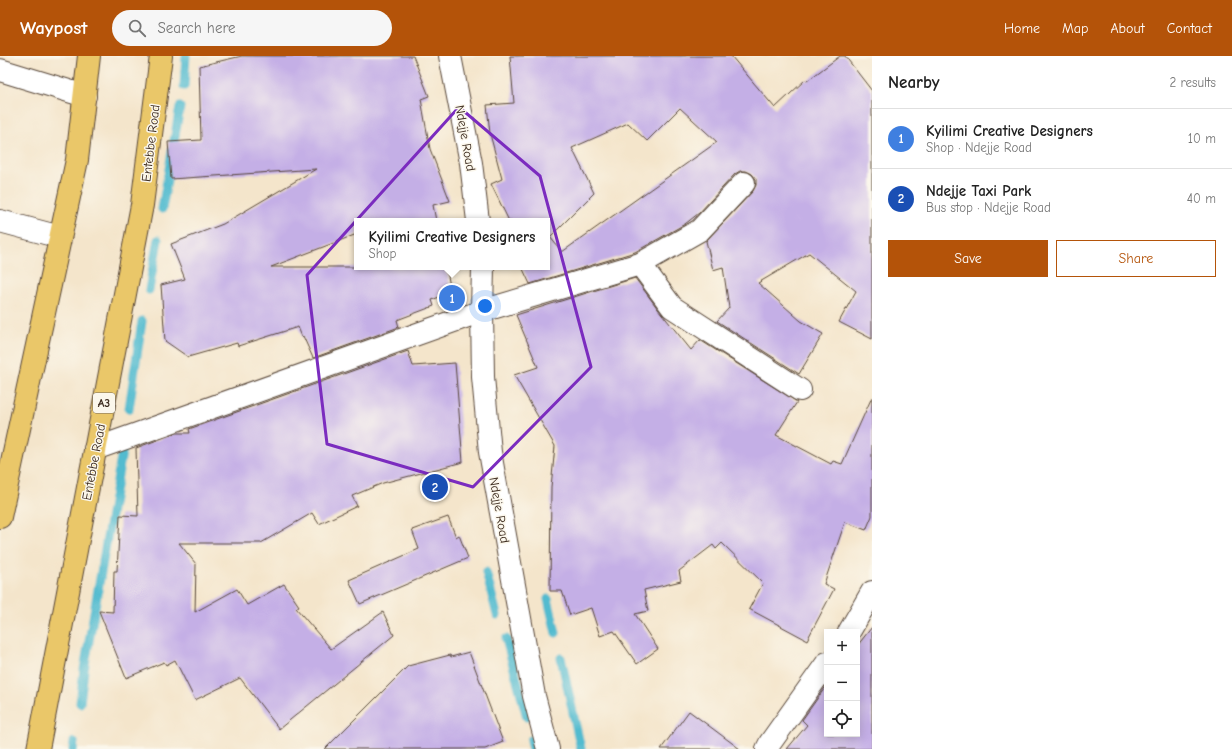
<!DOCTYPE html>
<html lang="en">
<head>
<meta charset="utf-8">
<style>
  body { margin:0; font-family:"Comic Neue",sans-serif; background:#f6f6f6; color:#222 }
  .controls { position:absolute; right:12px; bottom:12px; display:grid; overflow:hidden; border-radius:0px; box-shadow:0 2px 10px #0003 }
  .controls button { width:36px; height:36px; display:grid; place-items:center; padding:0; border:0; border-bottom:1px solid #e0e0e0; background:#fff; color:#222; font:20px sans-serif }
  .you { position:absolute; left:485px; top:250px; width:14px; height:14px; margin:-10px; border:3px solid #fff; border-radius:50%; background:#1a73e8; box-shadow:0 0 0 6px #1a73e833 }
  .badge { display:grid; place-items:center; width:26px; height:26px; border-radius:50%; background:#b45309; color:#fff; font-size:13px; font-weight:700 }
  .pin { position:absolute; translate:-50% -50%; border:2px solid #fff; box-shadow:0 1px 4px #0006 }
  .popup { position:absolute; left:354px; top:162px; width:196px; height:52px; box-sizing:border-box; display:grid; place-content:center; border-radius:0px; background:#fff; filter:drop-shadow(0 1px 3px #0005); font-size:13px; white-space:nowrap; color:#767676 }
  .popup b { font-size:15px; color:#222 }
  .popup::after { content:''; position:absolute; left:50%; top:100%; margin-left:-8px; border:8px solid transparent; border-top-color:#fff }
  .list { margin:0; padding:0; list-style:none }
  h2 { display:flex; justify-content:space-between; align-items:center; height:52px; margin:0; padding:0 16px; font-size:17px }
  h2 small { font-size:13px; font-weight:400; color:#767676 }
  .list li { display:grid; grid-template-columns:26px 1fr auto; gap:12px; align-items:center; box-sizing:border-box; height:60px; padding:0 16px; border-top:1px solid #e0e0e0 }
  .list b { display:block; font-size:15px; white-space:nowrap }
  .list p { margin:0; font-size:13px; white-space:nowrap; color:#767676 }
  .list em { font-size:13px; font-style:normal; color:#767676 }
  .actions { display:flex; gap:8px; padding:12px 16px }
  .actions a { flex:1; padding:9px 0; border:1px solid #b45309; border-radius:0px; text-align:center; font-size:14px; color:#b45309 }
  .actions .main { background:#b45309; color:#fff }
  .icon { flex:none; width:22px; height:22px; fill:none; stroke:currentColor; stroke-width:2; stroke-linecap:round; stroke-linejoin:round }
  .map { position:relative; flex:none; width:872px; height:693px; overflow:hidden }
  header { display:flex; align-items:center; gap:24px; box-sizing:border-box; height:56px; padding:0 20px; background:#b45309; color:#fff }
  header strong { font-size:19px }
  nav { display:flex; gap:22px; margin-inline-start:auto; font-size:14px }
  .search { width:280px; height:36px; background:#f6f6f6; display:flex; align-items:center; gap:10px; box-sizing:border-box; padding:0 14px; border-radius:22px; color:#767676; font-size:15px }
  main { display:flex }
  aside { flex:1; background:#fff }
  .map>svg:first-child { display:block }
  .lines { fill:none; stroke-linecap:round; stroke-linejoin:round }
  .stream { stroke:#52bbcf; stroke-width:9 }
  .building { fill:#c4afe6; fill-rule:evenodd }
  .minor-casing { stroke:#574638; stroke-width:24 }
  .major-casing { stroke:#574638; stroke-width:24 }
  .minor { stroke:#fff; stroke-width:22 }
  .major { stroke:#eac769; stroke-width:22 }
  .marked { fill:none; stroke:#7b2cbf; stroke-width:3; stroke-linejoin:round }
  .labels { text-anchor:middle; stroke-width:3; stroke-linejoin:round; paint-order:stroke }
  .shield { fill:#fbf7ec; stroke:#75685c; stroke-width:1 }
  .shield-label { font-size:12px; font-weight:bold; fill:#3b2a1e }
  .street-label { font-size:13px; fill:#3b2a1e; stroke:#fbf7ec }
</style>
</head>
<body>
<header>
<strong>Waypost</strong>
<div class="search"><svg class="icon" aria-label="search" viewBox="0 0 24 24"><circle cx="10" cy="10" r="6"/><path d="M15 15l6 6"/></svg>Search here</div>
<nav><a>Home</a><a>Map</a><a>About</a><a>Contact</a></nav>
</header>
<main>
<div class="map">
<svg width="872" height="693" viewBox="0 0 872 693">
  <rect width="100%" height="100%" fill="#fbf7ec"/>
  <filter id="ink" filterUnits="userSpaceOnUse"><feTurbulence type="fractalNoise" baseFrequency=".025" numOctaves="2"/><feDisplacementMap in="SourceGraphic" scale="8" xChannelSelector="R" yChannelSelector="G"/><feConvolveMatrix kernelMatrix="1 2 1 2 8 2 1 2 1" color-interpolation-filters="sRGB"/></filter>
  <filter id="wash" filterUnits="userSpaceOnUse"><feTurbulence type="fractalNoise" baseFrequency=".012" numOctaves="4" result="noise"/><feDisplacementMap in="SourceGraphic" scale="16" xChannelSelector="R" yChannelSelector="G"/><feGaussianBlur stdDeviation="0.9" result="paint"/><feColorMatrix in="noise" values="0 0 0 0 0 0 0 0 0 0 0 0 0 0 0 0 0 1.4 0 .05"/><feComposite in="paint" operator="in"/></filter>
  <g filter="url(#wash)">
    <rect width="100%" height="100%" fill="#f4e5cb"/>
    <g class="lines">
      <path class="stream" d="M184,30l2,-30
        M162,153l18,-102
        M149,234l9,-50
        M129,353l13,-88
        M486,516l11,43
        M548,543l8,34
        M506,583l21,78
        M561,602l20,91
        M80,647l4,-33 38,-218
        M531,684l2,9
        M73,693l1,-7"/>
    </g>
    <g id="blocks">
      <path class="building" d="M242,0h171l16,40 -8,3 9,50 20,52 -17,4 3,16h-79v13l-86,33h172l5,9 3,16 -19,8 2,6 -37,14 2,7 -86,31 -10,-22 -1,1 -4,-10 -60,19 -1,-3 -49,14 -23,-16 -4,-56 24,-6 -14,-35 52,-20 93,-55 -145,10 -3,-37 33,-2 -2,-74z
        M510,0h221l44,52 30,-28 2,1 33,-25h5l27,35v248l-33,-17 17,-31 -47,-38 -51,30 43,38 22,13 -24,40 -82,-53 12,-13 -6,-41 -10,3 -7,-29 47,-50 3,-6v-6l-4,-5 -6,-3h-6l-5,3 -36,39 -14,11 -50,28 -105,32 -8,-17h25v-46h-38l-18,-37 11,-5 -12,-45 -3,-29 27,-2zM680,52l37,34 -155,110 -12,-15 44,-44 -22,-45 56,-25 19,18z
        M635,222l23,31 33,41 9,-10 97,62 -21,33 55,29 2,-3 9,3 30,-67v119l-6,14 -21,-8 -21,62 10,5 -27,51 -58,-31 14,-26 -41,-40 -6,6 -3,-4 -34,26 2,10 -37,9 4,21 -13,3 23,35 -21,15 -23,-33 -14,5 -9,-28 -21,7 -8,-24h-12l1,-104 4,-41 -41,-71 24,-8 -22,-52z
        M408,295l5,15 42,-3 8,99 -80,21 -31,13 5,10 -38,18 -7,-11 -51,30h-82l17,21 -1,48 42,-23 10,16 37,-21 15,22 -3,2 35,41 52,-37 11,23 -115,94 -39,-51 -45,22 -20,-40 -9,5 -2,-3 -38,16 -27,-67 14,1 1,-41h3l3,-56 18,1 -2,-68 40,-15h14l-1,-4z
        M448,461l8,20 3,-2 9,23 -108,46 -11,-24 70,-31 -7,-19z
        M872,571v122h-85l20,-24 -5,-5 25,-35v49h30v-88z
        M469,596l34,90 -18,7h-160l83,-83 42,-11 1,2z
        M689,655l51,38h-79z"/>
    </g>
  </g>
  <g filter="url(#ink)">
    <use href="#blocks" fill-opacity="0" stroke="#574638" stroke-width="1"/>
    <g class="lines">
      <g class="minor-casing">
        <path id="minor" d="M450,0l21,107 7,58
          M0,14l85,26
          M0,165l60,16
          M640,208l32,43 128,83
          M483,211l-1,44 1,66 7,75 44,244 14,53
          M95,393l387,-138 158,-47 60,-34 44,-47
          M849,576l23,-40
          M767,693l3,-6 57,-80"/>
      </g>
      <g class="major-casing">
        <path id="major" d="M0,461l77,-357 12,-104
          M38,693l104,-544 19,-149"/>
      </g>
      <use href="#minor" class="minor"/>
      <use href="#major" class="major"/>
    </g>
  </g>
  <path class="marked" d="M459,51l81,69 51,191 -118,120 -146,-43 -20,-169z"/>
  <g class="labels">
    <rect class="shield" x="93" y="337" width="22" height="20" rx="3"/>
    <g class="shield-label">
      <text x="104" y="351">A3</text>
    </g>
    <g class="street-label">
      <text transform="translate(466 82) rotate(80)" y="5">Ndejje Road</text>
      <text transform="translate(150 87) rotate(-83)" y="5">Entebbe Road</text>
      <text transform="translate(93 406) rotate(-79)" y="5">Entebbe Road</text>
      <text transform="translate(500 454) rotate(80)" y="5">Ndejje Road</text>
    </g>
  </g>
</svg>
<div class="controls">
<button>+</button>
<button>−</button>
<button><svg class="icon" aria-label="locate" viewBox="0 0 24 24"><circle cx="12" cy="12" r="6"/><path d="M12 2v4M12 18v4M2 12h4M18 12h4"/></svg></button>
</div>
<div class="you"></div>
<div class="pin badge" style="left:452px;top:242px;background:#3f7fe0">1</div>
<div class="popup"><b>Kyilimi Creative Designers</b>Shop</div>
<div class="pin badge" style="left:435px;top:431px;background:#1a4fb4">2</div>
</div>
<aside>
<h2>Nearby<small>2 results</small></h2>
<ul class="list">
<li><span class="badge" style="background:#3f7fe0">1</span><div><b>Kyilimi Creative Designers</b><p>Shop · Ndejje Road</p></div><em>10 m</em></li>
<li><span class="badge" style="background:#1a4fb4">2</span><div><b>Ndejje Taxi Park</b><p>Bus stop · Ndejje Road</p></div><em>40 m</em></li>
</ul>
<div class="actions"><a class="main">Save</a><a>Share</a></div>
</aside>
</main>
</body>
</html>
